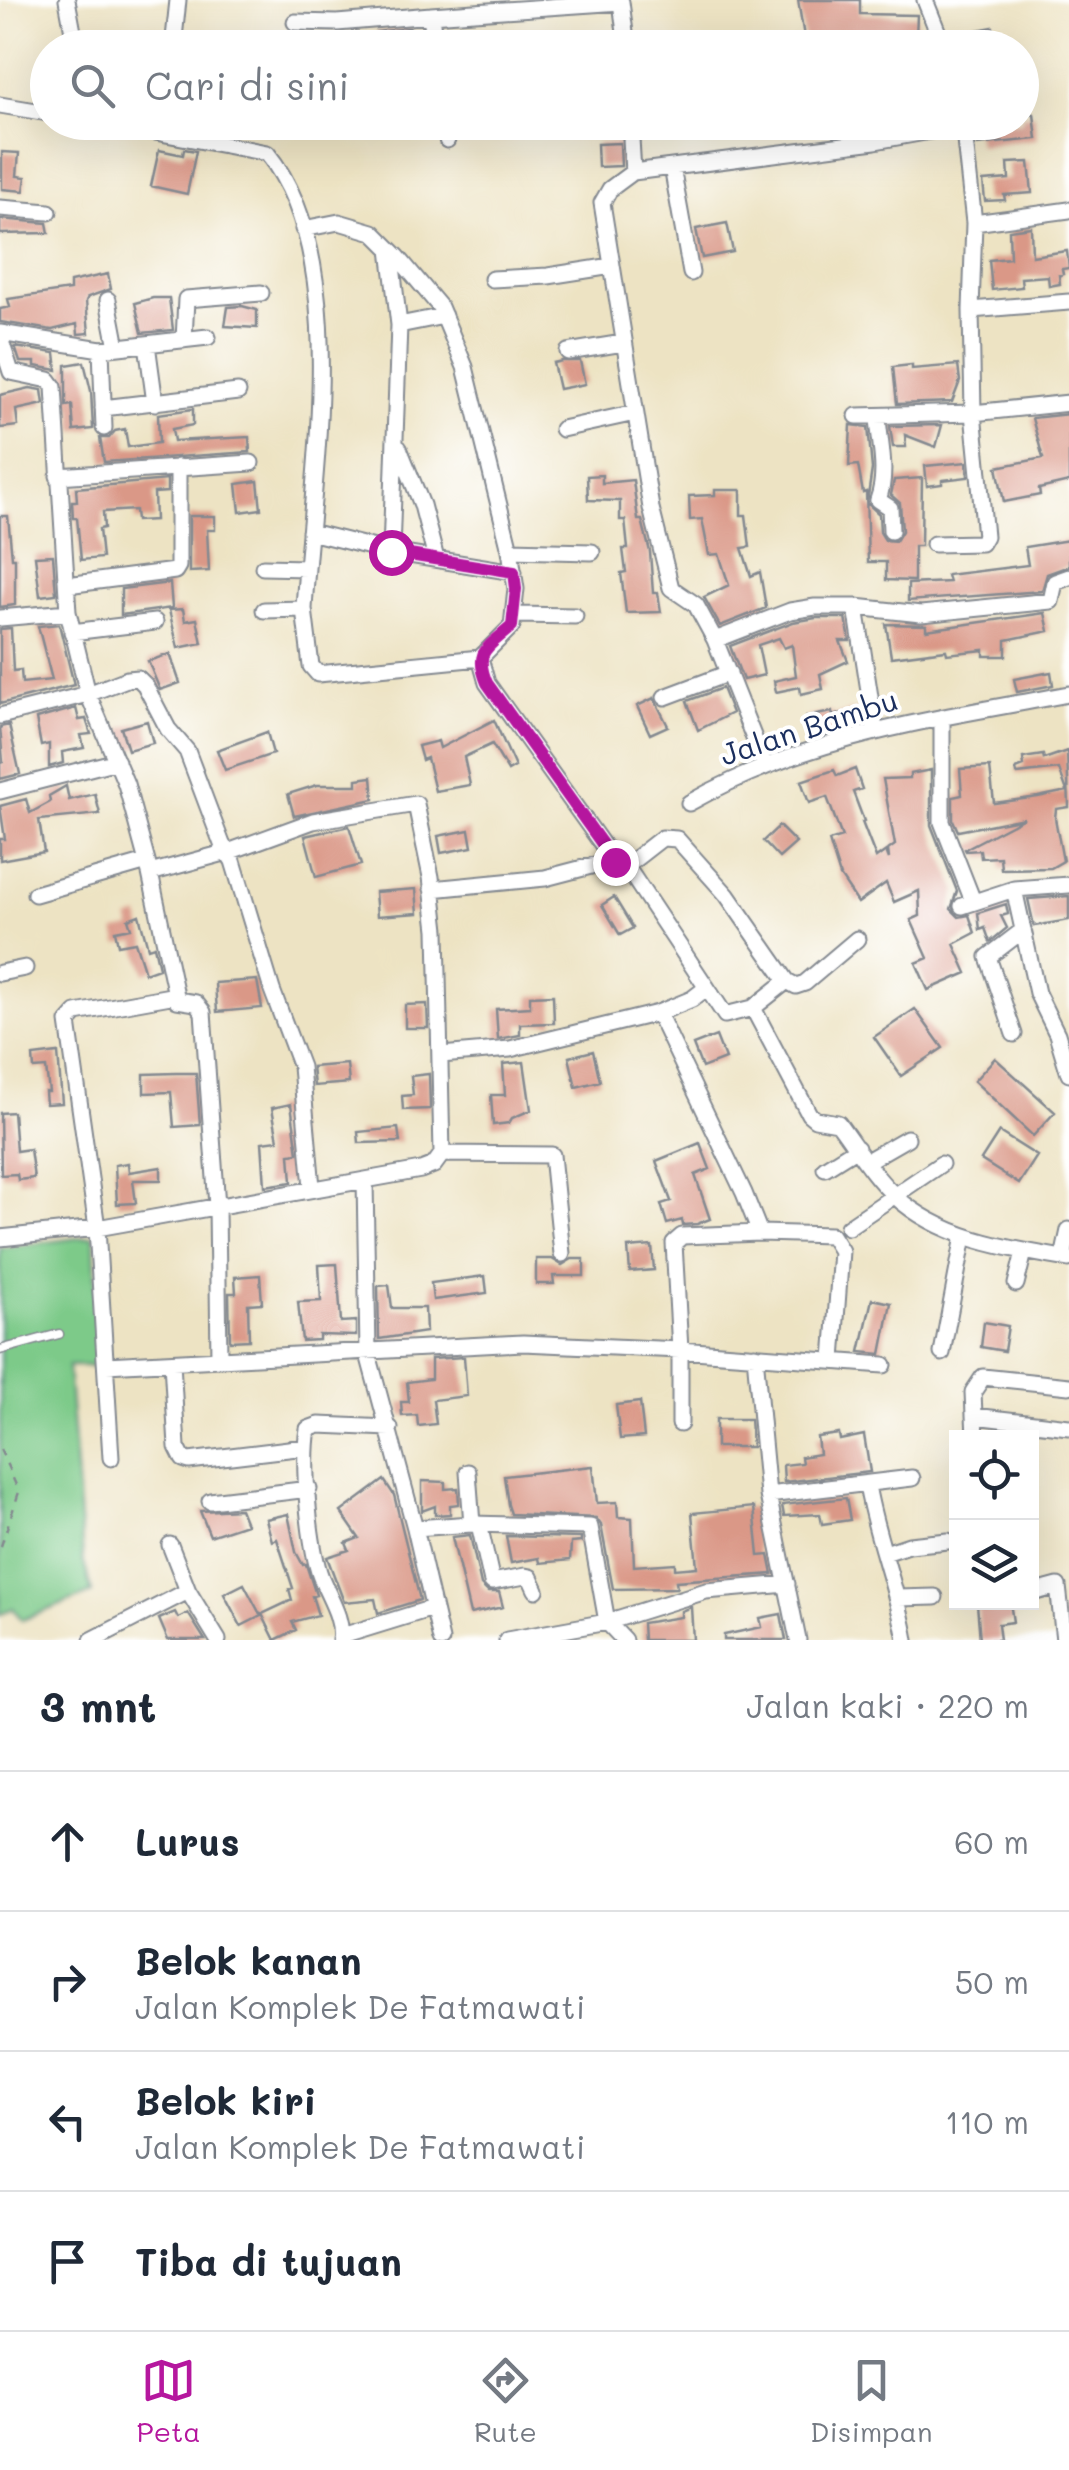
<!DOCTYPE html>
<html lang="id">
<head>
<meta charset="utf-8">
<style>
  body { margin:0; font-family:Mali,sans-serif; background:#f2f2f3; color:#1f2937 }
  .controls { position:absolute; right:30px; bottom:30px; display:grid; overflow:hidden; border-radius:0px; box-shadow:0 10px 40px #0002 }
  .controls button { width:90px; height:90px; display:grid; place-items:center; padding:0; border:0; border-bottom:2px solid #e0e1e3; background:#fff; color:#1f2937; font:50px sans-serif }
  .stop { position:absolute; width:30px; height:30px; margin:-22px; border:8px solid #b5179e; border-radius:50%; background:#fff }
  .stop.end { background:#b5179e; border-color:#fff; box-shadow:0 2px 10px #0008 }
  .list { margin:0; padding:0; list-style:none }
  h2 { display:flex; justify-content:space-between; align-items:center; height:130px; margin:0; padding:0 40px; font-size:42px }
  h2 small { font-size:32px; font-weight:400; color:#747a83 }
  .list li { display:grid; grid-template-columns:65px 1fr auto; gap:30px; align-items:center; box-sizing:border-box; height:140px; padding:0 40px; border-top:2px solid #e0e1e3 }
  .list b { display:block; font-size:38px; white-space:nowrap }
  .list p { margin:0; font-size:32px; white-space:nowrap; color:#747a83 }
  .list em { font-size:32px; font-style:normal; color:#747a83 }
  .icon { flex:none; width:55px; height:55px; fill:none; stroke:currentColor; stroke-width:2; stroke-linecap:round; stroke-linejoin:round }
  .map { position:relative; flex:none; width:1069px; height:1640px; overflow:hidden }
  .search { position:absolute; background:#fff; box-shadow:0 10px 40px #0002; left:30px; right:30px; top:30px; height:110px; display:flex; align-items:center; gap:25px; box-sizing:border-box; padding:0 35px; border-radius:55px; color:#747a83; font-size:38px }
  .sheet { height:690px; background:#fff }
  nav { display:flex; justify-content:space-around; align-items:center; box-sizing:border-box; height:140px; border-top:2px solid #e0e1e3; background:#fff; font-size:28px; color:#747a83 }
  nav a { display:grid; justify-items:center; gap:5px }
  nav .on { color:#b5179e }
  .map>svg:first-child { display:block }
  .green { fill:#7dca89; stroke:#4c7c74; stroke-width:2.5 }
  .building { fill:#da9887 }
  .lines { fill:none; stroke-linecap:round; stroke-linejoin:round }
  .lane-casing { stroke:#848990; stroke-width:11 }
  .street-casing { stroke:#848990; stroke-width:19 }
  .path { stroke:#848990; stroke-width:2.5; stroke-dasharray:8 8; stroke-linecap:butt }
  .lane { stroke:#fff; stroke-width:8 }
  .street { stroke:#fff; stroke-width:15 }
  .route { stroke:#b5179e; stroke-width:12 }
  .labels { text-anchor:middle; stroke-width:8; stroke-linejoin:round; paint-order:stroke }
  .street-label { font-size:30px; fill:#1b2f5e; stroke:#fff }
</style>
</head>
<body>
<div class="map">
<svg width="1069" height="1640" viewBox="0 0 1069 1640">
  <rect width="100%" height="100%" fill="#fff"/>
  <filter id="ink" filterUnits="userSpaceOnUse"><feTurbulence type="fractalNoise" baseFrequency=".01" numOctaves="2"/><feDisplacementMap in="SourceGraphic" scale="20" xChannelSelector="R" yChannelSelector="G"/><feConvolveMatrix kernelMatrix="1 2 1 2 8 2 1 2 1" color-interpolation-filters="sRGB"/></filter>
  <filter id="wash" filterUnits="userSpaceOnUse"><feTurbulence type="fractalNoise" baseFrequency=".0048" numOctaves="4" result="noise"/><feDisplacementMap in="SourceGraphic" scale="40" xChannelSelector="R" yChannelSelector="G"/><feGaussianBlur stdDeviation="2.25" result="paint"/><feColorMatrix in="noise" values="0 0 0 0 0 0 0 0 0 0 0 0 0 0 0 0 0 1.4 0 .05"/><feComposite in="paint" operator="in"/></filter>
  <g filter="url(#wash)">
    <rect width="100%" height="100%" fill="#ede3c3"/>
    <path class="green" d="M94,1236l5,130h-31l15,193 9,34 -70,27 -9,-12 -13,7v-367z"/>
    <g id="blocks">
      <path class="building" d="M798,0h62v14l57,1 -1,22 11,-2 5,13h-94v-10l-33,5z
        M993,27l5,21h-43l-4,-13z
        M410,28l4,20h-35l-3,-16z
        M1034,114l3,25 -59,6 -3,-20 47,-3v-6z
        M620,143l1,23 -23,1 -1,-23z
        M184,149l12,2 -9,43 -36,-8 8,-36 24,5z
        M2,152l17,1 -2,23 9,1 -2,14 -22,-2z
        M1029,162l3,31 -28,2 1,5 -20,1 -2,-20 26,-2 -1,-16z
        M0,219l47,4 2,10 -49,1z
        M727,223l6,29 -31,6 -6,-29z
        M1031,227l1,29 35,-5 2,17 -7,1 1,5 -4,1 1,9 -11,2 -1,-10 -27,2 1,9 -30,3 -3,-30 21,-2 -1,-28z
        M108,274l3,15 -23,8 -2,4 3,32 -11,1 -1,-10 -25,6 -52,-8v-13l10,-2 -2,-8 62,-9v-8z
        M153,298h16l4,32 -31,3 -7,-30z
        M242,306l15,4v18l-32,-2 3,-19z
        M15,347l40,6 2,17 -22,-4v-4h-15z
        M562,361h18l5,23 -26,5 -6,-26z
        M84,362l7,29 2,38 -19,2 -2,-26 -6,1v-41z
        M912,365v4l46,-4 2,16 -8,21 -55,2 -4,-37z
        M30,388l12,2 2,14 -28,6 2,16 -18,2v-33z
        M193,409v16l-21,4 2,12 75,-4 1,15 -146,10 -4,-24h9l6,-7 10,-2 3,18 31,-4 -1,-29z
        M1069,414v68l-30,7 1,6 -36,7 -7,-35 46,-9 -11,-40z
        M851,425l17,2 4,42 -5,34 12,11 1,18 5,8 11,1 6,-10 -2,-28 -9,-8 3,-15 28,-2 -1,68h-7v35l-28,-1v-18h-18l-2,-70 -3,1 -5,-28 -9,1z
        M942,425l-6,22 -31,-12 1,12h-13l-3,-21z
        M967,462l1,15 -26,3v4l-15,2 -2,-20z
        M602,475v8l31,-3 5,40h4l8,32 3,41h5l3,19 -35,1 -5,-40 5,-1 -3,-23h5l-3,-29h-5v-19l-32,-1 -1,-24z
        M167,480v12l-13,1 1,27 -19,1 -1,-11 -32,2 1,16 -5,1 3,29 -21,2 -4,-42h-4l-1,-17h5l-1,-13z
        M258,481l3,28 -21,3 -3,-28z
        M715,490h26v25h5l4,32 -8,1 9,28 9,-4 6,36 -46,18 -16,-29 25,-12 -10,-31 -10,1 -7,-36 -12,1 -1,-24 26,-1z
        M0,516h8l4,42h3v47l-15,2z
        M189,516h26v14h-8l2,41 -20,1z
        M1069,540v26l-22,8 -5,17 -134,10v-17l41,-2 -2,-7 81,-10 -3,-18z
        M53,555l3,39 -16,2 -5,-40z
        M170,583l2,25 -51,7v-26z
        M183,609l2,12 12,-2 5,24 -24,5 -9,-38z
        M1045,613l4,18 -43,9v16h-22v-6l-37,4 -1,-4 -55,7 -5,-33 40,1v5z
        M816,618h30l4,23h-10l8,20 -28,13 3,15 -22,5 -1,-7 -24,5 -2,-11 22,-5 -4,-31 -8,3 -5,-10 -21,7 6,30 -21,5 -13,-34 63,-24z
        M59,624l15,61 -74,19v-75l11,-1 2,43 8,-1 1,13 30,-3 -14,-54z
        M170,654l10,29 -20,7 -12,-29z
        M1051,672l2,13 -36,7 -3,-13z
        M722,688l10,25 -34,17 -11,-29z
        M654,698l14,28 -18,8 -13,-28z
        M76,708l3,12 7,-1 5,15 -10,1 3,13 -22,4 1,11 -14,4v-23l-8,2 -5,-27z
        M860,709l3,15 -52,15 -5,-22 26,-5 1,4z
        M494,720l21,47 -7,4 -16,-27 -28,13 6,28 -35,6 -8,-33 -5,2 -4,-14 20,-5 2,7z
        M147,721l6,22 -25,7 -7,-22z
        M9,725l11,49 -20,5v-16l3,-1 -3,-35z
        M267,732l6,22 -48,16 -8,-20z
        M1067,751l2,56 -13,2 -1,9 8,43 -12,7 -50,1 -1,-12 -19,1 -1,-8 -14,1 -1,-2 59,-31 -66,13 -5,-11v-23l9,-2 -2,-26 30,-2 4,36 44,-6 29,-6 -8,-22 -42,5 -1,-5 8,-3 -1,-8 20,-3 1,4z
        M855,769l7,20 -9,3 11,29 -2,1 14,36 10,-7 3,8 -1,-9 7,-5 -12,-66 27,-1v-4l21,-4v55l26,66 -6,18 8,8 10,-2 6,18 -21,11 13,29 -39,17 -12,-27 12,-5 -17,-38 9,-4 -1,-25 -25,11 -8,-19 -28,20 -18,-27 -11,-35 13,-4 -15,-40 -18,6 -8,-22 33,-11 3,6z
        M372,777l2,22 -80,17 -6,-22 29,-9h40v-6z
        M66,786l3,14 26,-6 5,20 -61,6 5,32 -44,8v-21h5l-5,-33 26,-7 4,14 20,-11 -1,-6z
        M349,826l12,39 -45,12 -11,-41z
        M779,826l17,17 -17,15 -16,-17z
        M469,830l3,17 -31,6 -3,-17z
        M416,889l2,24 -41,3 -2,-24z
        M1069,896v24l-35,6 -6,-27z
        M614,897l19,31 -13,7 -18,-30z
        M1006,904l2,10 -7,2 6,12 -17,14 -5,-14 -5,2 -2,-17z
        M139,915l9,33 6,-2 5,22 -14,5 -10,-31 -17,3 -3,-14 16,-3 -3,-9z
        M257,980l5,28 -45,4 -2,-29z
        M553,995l1,28 -34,1v11l-22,4 -2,-30 34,-2v-11z
        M427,1004l1,24h-23v-23z
        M915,1009l28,39 -42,28 -27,-39z
        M716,1036l9,23 -23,9 -9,-23z
        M593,1051l7,30 -24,6 -7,-30z
        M58,1053l4,50 -16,1 -1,-12h4l-3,-24 -12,1 -1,-13z
        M995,1058l60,54 -22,24 -59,-55z
        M524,1062l7,48 -19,8 -3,5 -16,2 -2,-30h14l-2,-31z
        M347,1064l2,19 -35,3 -2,-19z
        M176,1073h20l4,52 -26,2 -3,-35 -27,1v-19z
        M429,1074l1,35 -27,1 -1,-14 11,-1 -2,-19z
        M291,1104l7,49 -8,1 2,28 -27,4 -3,-44 16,-2 -6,-32z
        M13,1112l3,39 14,-2 4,29 -16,2 -1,-6 -16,1 -1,-62z
        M398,1128l2,14 -41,1 -1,-11z
        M999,1132l38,24 -18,28 -38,-24z
        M700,1143l10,26 -15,6 15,44 -13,5 -14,1 -1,-5 -15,4 -6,-20 10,-3 -15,-40z
        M128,1163l1,9 32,-5v13h-28l3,23 -19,1 -2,-39z
        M652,1246l2,24 -24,2 -2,-24z
        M536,1259h16l10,6 10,-6h12v17h-31l1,8h-18z
        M337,1264l4,58 15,-1v15l-37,-1v5l-17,1 -4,-39 23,-1 -2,-36z
        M260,1275l2,28 -14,1 1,36 -19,1 -1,-48h7l-1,-16z
        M485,1276l2,17 -54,7 -2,-17z
        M389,1285l3,23h33l1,24 -47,7 -1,-53z
        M872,1299l19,4 -10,51 -21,-2z
        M984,1322l24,4 -4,25 -23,-4z
        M464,1357l3,39 -34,4 3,24 -18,2 -1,-11 -15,1 -1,-14h8l-2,-20 24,-3v-20z
        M640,1402l4,35 -24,2 -4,-34z
        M716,1419h34l2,28h-36z
        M839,1434l1,6 24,-5 6,37 -86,10 -1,-17 19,-2 -1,-6 18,-3 -2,-17z
        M593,1466l4,37 20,-1 1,15 14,1 2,48 41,-3v6l22,-2 -5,-54 62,-6 5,49 10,-1 4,19 -97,7 1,7 -64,1 -12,-64 -5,-7 -85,-4 -3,-9 -4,-29z
        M384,1480l10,15 26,105 -42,13 -3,-14 -31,3 -17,-45 22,-7 -3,-7 13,-5 -18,-26z
        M422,1481l23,1v7l13,-1 1,16 -9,1v9l-15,1v-9l-13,5z
        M846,1498l4,22 -28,4 -2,-10 -36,2 -2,-11z
        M240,1509l6,15 -36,12 -10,-25z
        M288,1514l8,38 7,13 3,-1 10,31 -4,1 6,19 -26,7 4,8 -21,10 -13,-26 30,-14 -3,-11 4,-1 -16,-49 -5,2 -6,-22z
        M470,1535l11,50 7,7h11l4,15 -33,7 -18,-77z
        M506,1536l75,2v4l-10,1 -1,17 -30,3 -1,-5 -28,5z
        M244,1584l17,32 -20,10 -17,-32z
        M1010,1602l3,20 -15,2 2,16h-20l-3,-36z
        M691,1607l2,33h-50l-1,-17 39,-6v-6z
        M175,1612l3,6 10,-5 17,27h-37l-9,-21z
        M781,1614l5,26h-62v-5l38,-8 -2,-9z"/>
    </g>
  </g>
  <g filter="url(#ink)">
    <use href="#blocks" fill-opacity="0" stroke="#848990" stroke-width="2.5"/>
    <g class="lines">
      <g class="lane-casing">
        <path id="lane" d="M0,1350l59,-16"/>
      </g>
      <g class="street-casing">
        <path id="street" d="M67,0l9,48
          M925,0l19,48
          M621,2l6,46
          M295,22l42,1 94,-8
          M173,48l5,-48
          M435,48l-4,-33 190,-13
          M0,105l48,8
          M102,122l165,31c86,106 44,327 37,456l-40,1
          M445,122l2,18
          M630,122l3,50
          M963,122l11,101 95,-13
          M672,167l19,106
          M0,208l49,4
          M974,223l-3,87 2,103 96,-10
          M303,229l36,-7 34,10 25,25 42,50 25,60 45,183 6,39 -4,37 -32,32 7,25 125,175 14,8 99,149 28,-7 34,-27
          M390,249l9,76 -8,227
          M492,279l56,-3 64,-10
          M108,300l9,47
          M971,310l98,-8
          M399,325l45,-9
          M0,333l101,16 107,-12
          M0,338l11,34 38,8 5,7 14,225 -68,6
          M184,340l2,-41 75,-6
          M147,344l8,59
          M101,349l3,79
          M568,352l55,-9
          M103,408l135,-16
          M857,416l116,-3 12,123 -4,7 -47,1
          M878,418c2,28 10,54 0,82l12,8 1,23
          M562,429l73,-16
          M399,448l23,57 14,54
          M58,476l193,-13
          M310,532l81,20 123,20
          M510,550l82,2
          M263,567l44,1
          M67,585l108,-14 3,-5v-99
          M856,607l19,122
          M304,609l7,57 7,8 162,-16
          M68,612l20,82 39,-15 11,-1 7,7 23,44 19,22 35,93 11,17 39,129 29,77 11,120
          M516,615l59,1
          M72,632l83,-10
          M715,640l75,-29 25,-4h41l65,7 130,-13 4,-19 14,-5
          M665,697l64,-24
          M0,716l88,-22 38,90 24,89 27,127 19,3 7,9 14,194 2,153
          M942,718v104l31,79
          M765,766l-50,-126 -19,-35 -25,-17 -20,-80 -49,-305 8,-14 23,-17 242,-31 89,-16
          M0,791l117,-30
          M689,803c120,-68 247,-84 380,-109
          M626,866l36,-28 15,1 50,56 60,86 9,5 9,-3 52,-44
          M432,889l113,-11 69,-18
          M1014,889l23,104 20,41 12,40
          M35,894l112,-32
          M962,906l52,-17 55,-4
          M0,973l25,-5
          M753,1008l56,106 6,5 23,4c18,24 35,53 57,73 47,43 114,53 174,63
          M658,1013l86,180 16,40 -78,3 -8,7 6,107v74
          M1014,1034l-26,-77 34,-26
          M441,1055l69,-6 148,-36 34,-14 13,-10
          M442,1154l110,1 10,99
          M867,1161l40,-23
          M825,1168l32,-20
          M365,1180l3,174 47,174 26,112
          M848,1227l93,-63
          M760,1233l71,2 10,16 -8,109
          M0,1238l97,-10 324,-58 13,-5 8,-11 -5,-224 -6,-53 -15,-73 -103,17 -85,31 -78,21
          M1063,1258l6,-28
          M1016,1284l8,-32
          M942,1353l22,-117
          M755,1355l13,140 30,145
          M172,1362l5,85 6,12 6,2 116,-14
          M106,1365l417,-22 157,7 204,15
          M974,1416l95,11
          M975,1438l-2,-46 10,-15 86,9
          M111,1458l-14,-230 -29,-206 8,-9 100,-18
          M468,1472l4,52
          M867,1485c9,53 30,102 39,155
          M768,1495l144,-17
          M210,1501l99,-12
          M479,1524l13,58 33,-6 5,1 6,13
          M415,1528l57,-4 118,3 17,95 17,18
          M170,1545l18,46 30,49
          M885,1553l24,-8 39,-4
          M1032,1593l26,-7 6,54
          M898,1598l37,-1
          M342,1636l91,-28
          M92,1640l96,-49
          M340,1640c4,-23 -14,-46 -21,-68 -10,-33 -17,-109 -11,-143l11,-4 71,3
          M507,1640l100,-18 99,-31 81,-7"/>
      </g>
      <path class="path" d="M0,1449l19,43 -19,57"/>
      <use href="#lane" class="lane"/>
      <use href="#street" class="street"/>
    </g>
  </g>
  <g class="lines" filter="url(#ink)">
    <path class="route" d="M391,552l123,20 2,17 -4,37c-23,21 -39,24 -25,57l128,179"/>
  </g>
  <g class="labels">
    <g class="street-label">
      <text transform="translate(809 728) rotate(-18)" y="10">Jalan Bambu</text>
    </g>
  </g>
</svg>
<div class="controls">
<button><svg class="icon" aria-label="locate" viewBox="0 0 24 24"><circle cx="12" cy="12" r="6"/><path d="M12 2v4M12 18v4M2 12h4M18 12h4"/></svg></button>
<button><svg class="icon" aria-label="layers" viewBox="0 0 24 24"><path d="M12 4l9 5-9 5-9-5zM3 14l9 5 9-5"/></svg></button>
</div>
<div class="stop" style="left:391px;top:552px"></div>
<div class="stop end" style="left:615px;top:862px"></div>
<div class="search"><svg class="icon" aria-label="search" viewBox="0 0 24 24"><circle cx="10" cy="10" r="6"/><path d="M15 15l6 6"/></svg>Cari di sini</div>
</div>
<section class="sheet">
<h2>3 mnt<small>Jalan kaki · 220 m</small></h2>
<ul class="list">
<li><svg class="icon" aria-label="ahead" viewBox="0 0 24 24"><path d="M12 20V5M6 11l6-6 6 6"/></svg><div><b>Lurus</b></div><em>60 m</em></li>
<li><svg class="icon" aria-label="right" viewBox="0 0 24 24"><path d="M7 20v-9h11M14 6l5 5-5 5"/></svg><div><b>Belok kanan</b><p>Jalan Komplek De Fatmawati</p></div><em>50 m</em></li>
<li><svg class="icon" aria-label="left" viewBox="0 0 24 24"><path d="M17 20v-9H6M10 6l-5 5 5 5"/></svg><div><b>Belok kiri</b><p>Jalan Komplek De Fatmawati</p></div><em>110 m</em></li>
<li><svg class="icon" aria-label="arrive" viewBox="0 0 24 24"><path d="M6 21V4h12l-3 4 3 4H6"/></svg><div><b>Tiba di tujuan</b></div></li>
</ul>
</section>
<nav>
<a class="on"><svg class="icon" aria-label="map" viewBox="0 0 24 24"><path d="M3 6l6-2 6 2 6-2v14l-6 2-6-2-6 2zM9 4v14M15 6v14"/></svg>Peta</a>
<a><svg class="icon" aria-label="directions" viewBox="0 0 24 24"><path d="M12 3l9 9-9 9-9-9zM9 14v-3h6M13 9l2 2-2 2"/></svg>Rute</a>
<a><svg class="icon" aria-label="saved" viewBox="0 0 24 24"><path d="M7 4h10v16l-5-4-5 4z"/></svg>Disimpan</a>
</nav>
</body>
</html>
